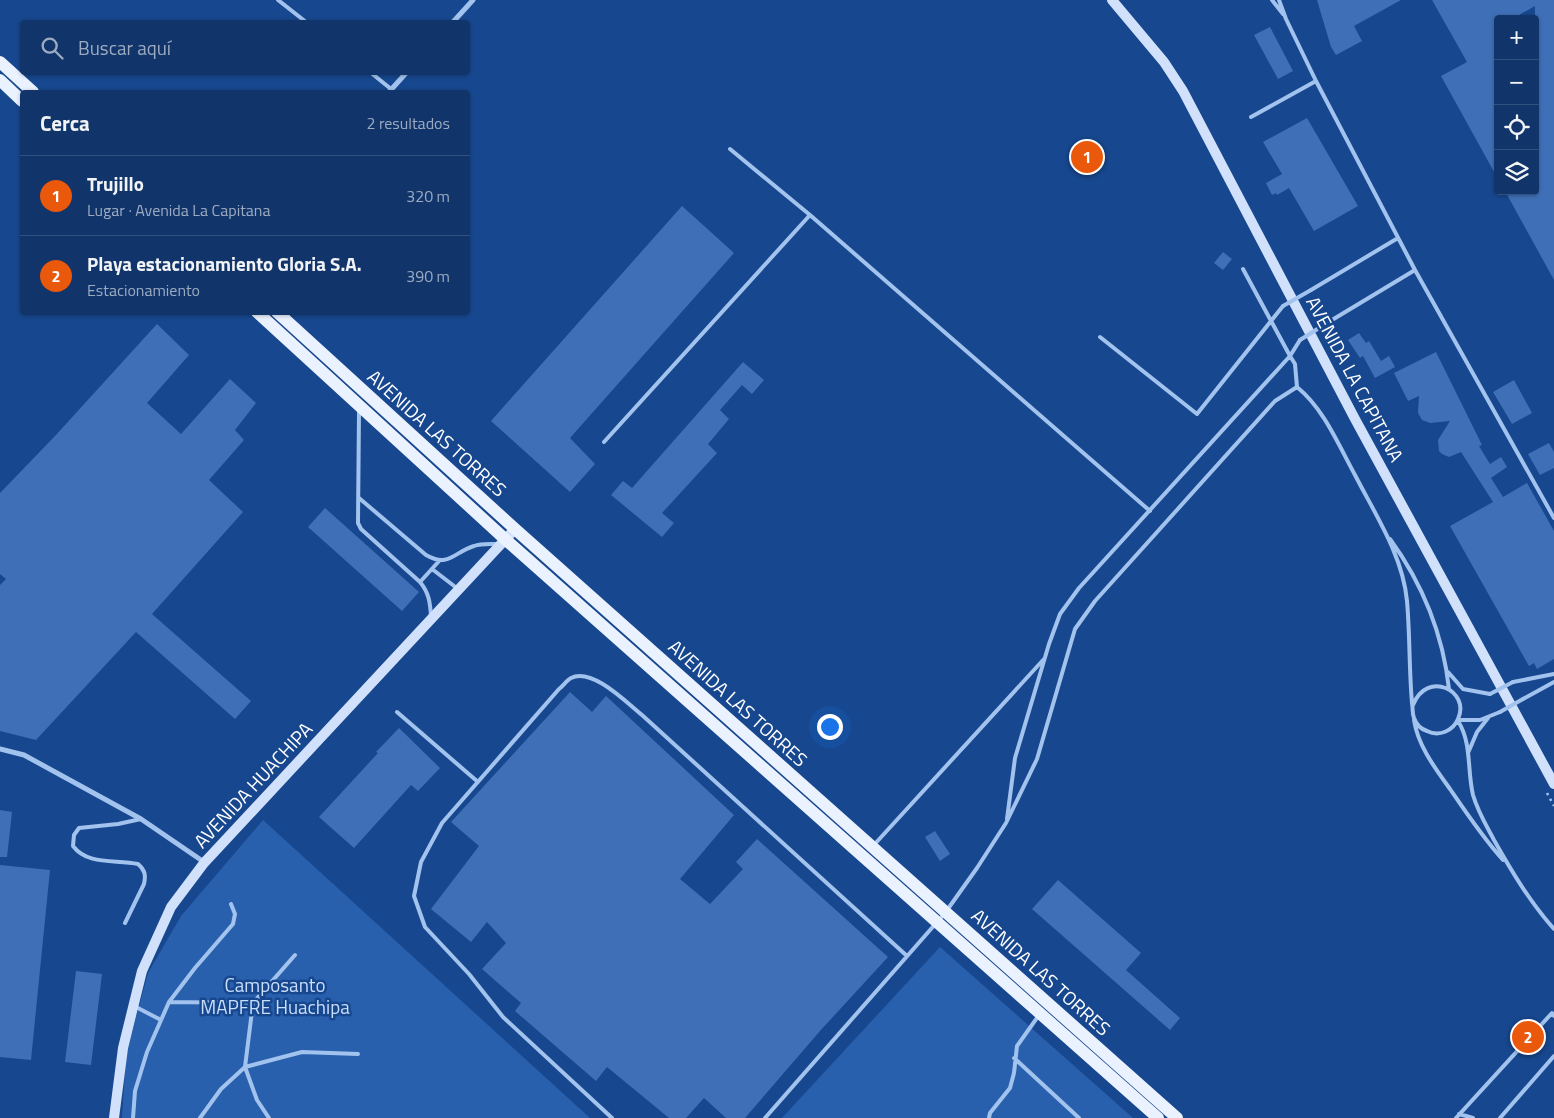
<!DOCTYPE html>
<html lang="es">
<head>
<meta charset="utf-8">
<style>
  body { margin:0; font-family:"Titillium Web",sans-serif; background:#1e4072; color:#f1f3f6 }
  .controls { position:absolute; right:15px; top:15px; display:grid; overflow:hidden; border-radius:5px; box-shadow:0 1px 4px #0004 }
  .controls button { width:45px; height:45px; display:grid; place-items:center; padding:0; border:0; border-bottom:1px solid #30507e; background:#11356a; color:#f1f3f6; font:25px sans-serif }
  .you { position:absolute; left:829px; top:726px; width:18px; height:18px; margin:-12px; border:4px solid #fff; border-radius:50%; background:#1a73e8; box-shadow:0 0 0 8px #1a73e833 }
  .badge { display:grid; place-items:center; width:32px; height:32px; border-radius:50%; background:#ea580c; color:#fff; font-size:16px; font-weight:700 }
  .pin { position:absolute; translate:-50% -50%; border:2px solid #fff; box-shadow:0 1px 5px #0006 }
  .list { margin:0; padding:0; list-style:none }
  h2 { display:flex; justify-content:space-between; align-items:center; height:65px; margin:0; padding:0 20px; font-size:21px }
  h2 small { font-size:16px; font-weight:400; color:#9cabc1 }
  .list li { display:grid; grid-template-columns:32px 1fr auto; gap:15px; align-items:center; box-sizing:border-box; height:80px; padding:0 20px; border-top:1px solid #30507e }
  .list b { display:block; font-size:19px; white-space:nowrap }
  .list p { margin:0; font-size:16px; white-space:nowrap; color:#9cabc1 }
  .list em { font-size:16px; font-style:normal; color:#9cabc1 }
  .icon { flex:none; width:28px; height:28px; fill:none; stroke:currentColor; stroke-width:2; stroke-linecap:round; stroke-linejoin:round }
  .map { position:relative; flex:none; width:1554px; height:1118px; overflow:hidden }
  .search { position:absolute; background:#11356a; box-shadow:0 1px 4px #0004; left:20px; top:20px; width:450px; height:55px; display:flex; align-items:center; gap:12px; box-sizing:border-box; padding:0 18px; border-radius:5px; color:#9cabc1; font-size:19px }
  .panel { position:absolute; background:#11356a; box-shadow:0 1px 4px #0004; left:20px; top:90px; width:450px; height:225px; border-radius:5px }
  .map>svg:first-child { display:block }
  .green { fill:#2960ad }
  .building { fill:#3f70b7 }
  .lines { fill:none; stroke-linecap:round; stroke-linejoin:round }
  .path { stroke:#a3c3ef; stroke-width:2.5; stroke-dasharray:2.5 4; stroke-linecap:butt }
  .lane { stroke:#a3c3ef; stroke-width:4 }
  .street { stroke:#a3c3ef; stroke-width:5 }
  .secondary { stroke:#d1e1fb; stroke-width:10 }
  .primary { stroke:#ebf2ff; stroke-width:12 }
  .lane-bridge { stroke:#a3c3ef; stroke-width:4 }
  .labels { text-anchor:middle; stroke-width:5; stroke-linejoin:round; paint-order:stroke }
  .street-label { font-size:19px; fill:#fff; stroke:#17478e }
  .park-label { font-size:19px; fill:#c9defb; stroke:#17478e }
</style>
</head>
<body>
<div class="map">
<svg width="1554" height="1118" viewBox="0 0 1554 1118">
  <rect width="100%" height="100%" fill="#17478e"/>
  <path class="green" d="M263,820l327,298h-468l4,-63 22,-82 33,-57z
    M940,947l193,171h-351z"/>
  <path class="building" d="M1317,0h84l-47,26 8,15 -26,14 -5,-8z
    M1432,0h122v280l-49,-89h30v-185l-23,13h-14v160l-57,-103 26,-14z
    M1270,27l23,44 -15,8 -24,-44z
    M1307,118l51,88 -44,25 -25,-43 -12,7 -1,-2 -4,2 -6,-12 16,-9 -19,-32z
    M682,206l52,47 -164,185 25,26 -25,28 -79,-71z
    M1223,252l9,7 -9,11 -9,-7z
    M157,324l32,31 -42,48 34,31 49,-55 26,24 -21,27 9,10 -35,40 34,32 -91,102 99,87 -16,18 -99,-87 -100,108 -36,-9v-146l6,-6 -6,-5v-81l55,-57z
    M1359,333l7,10 3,-2 12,20 8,-5 6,11 -20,11 -12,-22 -3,2 -12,-18z
    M1436,352l46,93 -3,1 11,18 11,-7 6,10 -16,11 12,19 24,-14 27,48v128l-17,10 -3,-6 -5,3 -79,-140 43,-24 -32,-50 -12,5 -7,-3 -3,-3 -1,-11 12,-19 -20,2 -8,-3 -4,-7 1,-17 -11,5 -14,-28z
    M743,362l21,18 -12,14 -10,-9 -22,25 9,9 -21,25 9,9 -55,60 12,10 -12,14 -51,-42 12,-14 9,7z
    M1514,380l18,33 -20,11 -19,-32z
    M1549,443l5,9v16l-14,7 -12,-21z
    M325,508l94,84 -17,19 -94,-84z
    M570,692l22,20 14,-16 128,119 -54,64 30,25 33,-35 -7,-7 21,-23 131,118 -68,74 -75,87h-19l-22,-20 -18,20h-17l-62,-51 -11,14 -81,-70 6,-8 -39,-34 24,-26 -19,-21 -16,20 -40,-33 48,-63 -28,-24z
    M399,728l41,40 -22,23 -7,-6 -57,63 -35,-31 59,-64 -2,-1z
    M0,810l12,2 -5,45h-7z
    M935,831l15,23 -10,7 -15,-24z
    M0,865l50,5 -19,190 -31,-3z
    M1058,880l83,73 -15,17 54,48 -10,12 -138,-121z
    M76,971l26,3 -11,91 -26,-3z"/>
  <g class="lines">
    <path class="path" d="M1547,793l7,13"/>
    <path class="lane" d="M278,0l28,22
      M1272,0l11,14
      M1279,0l7,19 30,62 99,189 -88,53
      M370,72l21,17
      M1251,117l65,-36
      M730,149l80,66 340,296
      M1415,270l139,248
      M1311,290l87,-52
      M1100,337l97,77 86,-108
      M1300,340l-10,16 5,8 2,23c27,22 41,57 58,88 20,39 48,81 52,126 3,34 2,68 5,102 1,5 0,10 2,15 2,6 7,11 13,13 12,6 26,0 31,-12 13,-28 -31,-50 -45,-14
      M359,411l-1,112 3,6 59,53c9,11 10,20 11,34
      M604,442l206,-227
      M359,498l67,57c23,13 28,-3 48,-9 8,-3 16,-2 24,-2
      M1390,539c32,44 53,96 59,150
      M432,569l26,20
      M420,582l20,-22
      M1448,672l15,17 27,5
      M1513,682l41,-8
      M1523,699l31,-17
      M397,712l81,70
      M1414,720c4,26 21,48 36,69 17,25 33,49 53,71
      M1458,720h22l20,-8
      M1458,721c14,22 9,49 15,74 5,17 13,30 21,45 18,32 36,62 60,89
      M1468,753l9,-21 11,-14
      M1007,819l8,-61 34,-114 11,-30 19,-26 211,-232 -47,-87
      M873,846l171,-187
      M125,923l19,-39c2,-9 1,-14 -6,-20 -22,-5 -50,2 -65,-18l1,-11 5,-7 39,-4 23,-5
      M169,1002l84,1 -8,64 12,33 12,18
      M253,1003l42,-48
      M134,1006l27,14
      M1014,1058l65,60
      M1459,1114l14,4
      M133,1118l2,-27 12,-39 22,-50 26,-34 38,-44 2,-10 -4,-10
      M200,1118l21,-29 24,-22 57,-15 56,2
      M612,1118l-109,-101 -34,-43 -44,-47 -11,-31 7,-34 21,-39 117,-134c4,-3 8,-9 12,-11 21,-11 56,25 71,37l265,241
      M765,1118l180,-205 32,-45 29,-45 31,-64 38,-130 20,-28 180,-200 22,-14
      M989,1118l1,-5 20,-25 4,-15 3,-27 22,-31
      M1456,1118l96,-105 2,3
      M1500,1118l54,-62"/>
    <path class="street" d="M453,22l20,-22
      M389,92l18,-20
      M0,749l24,6 117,64 63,43"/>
    <path class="secondary" d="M1112,0l52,62 19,29 172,328 199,365
      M114,1118l9,-70 19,-77 29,-64 33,-44 311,-334"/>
    <path class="primary" d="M0,62l33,30
      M0,80l22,21
      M257,312l249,228 652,578
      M277,312l238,217 662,589"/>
    <path class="lane-bridge" d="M1283,306l28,-16
      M1300,340l27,-17
      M1490,694l23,-12
      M1500,712l23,-13"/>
  </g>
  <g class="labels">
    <g class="street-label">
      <text transform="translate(1355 379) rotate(62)" y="7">AVENIDA LA CAPITANA</text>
      <text transform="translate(437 433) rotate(42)" y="7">AVENIDA LAS TORRES</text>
      <text transform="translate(738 703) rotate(42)" y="7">AVENIDA LAS TORRES</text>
      <text transform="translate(253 785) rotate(-47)" y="7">AVENIDA HUACHIPA</text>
      <text transform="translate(1041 972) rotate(42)" y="7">AVENIDA LAS TORRES</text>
    </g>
    <g class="park-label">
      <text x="275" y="992">Camposanto<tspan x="275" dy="22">MAPFRE Huachipa</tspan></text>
    </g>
  </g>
</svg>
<div class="controls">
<button>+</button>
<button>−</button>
<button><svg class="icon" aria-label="locate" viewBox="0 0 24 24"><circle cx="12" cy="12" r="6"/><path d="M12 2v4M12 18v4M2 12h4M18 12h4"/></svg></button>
<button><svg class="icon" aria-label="layers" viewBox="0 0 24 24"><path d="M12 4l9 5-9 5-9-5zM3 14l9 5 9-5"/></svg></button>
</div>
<div class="you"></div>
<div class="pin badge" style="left:1087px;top:157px">1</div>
<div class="pin badge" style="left:1528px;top:1037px">2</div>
<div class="search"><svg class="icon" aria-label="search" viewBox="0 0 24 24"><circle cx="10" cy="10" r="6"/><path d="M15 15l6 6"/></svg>Buscar aquí</div>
<section class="panel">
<h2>Cerca<small>2 resultados</small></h2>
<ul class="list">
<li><span class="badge">1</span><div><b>Trujillo</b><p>Lugar · Avenida La Capitana</p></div><em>320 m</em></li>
<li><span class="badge">2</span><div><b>Playa estacionamiento Gloria S.A.</b><p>Estacionamiento</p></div><em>390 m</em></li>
</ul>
</section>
</div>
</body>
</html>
